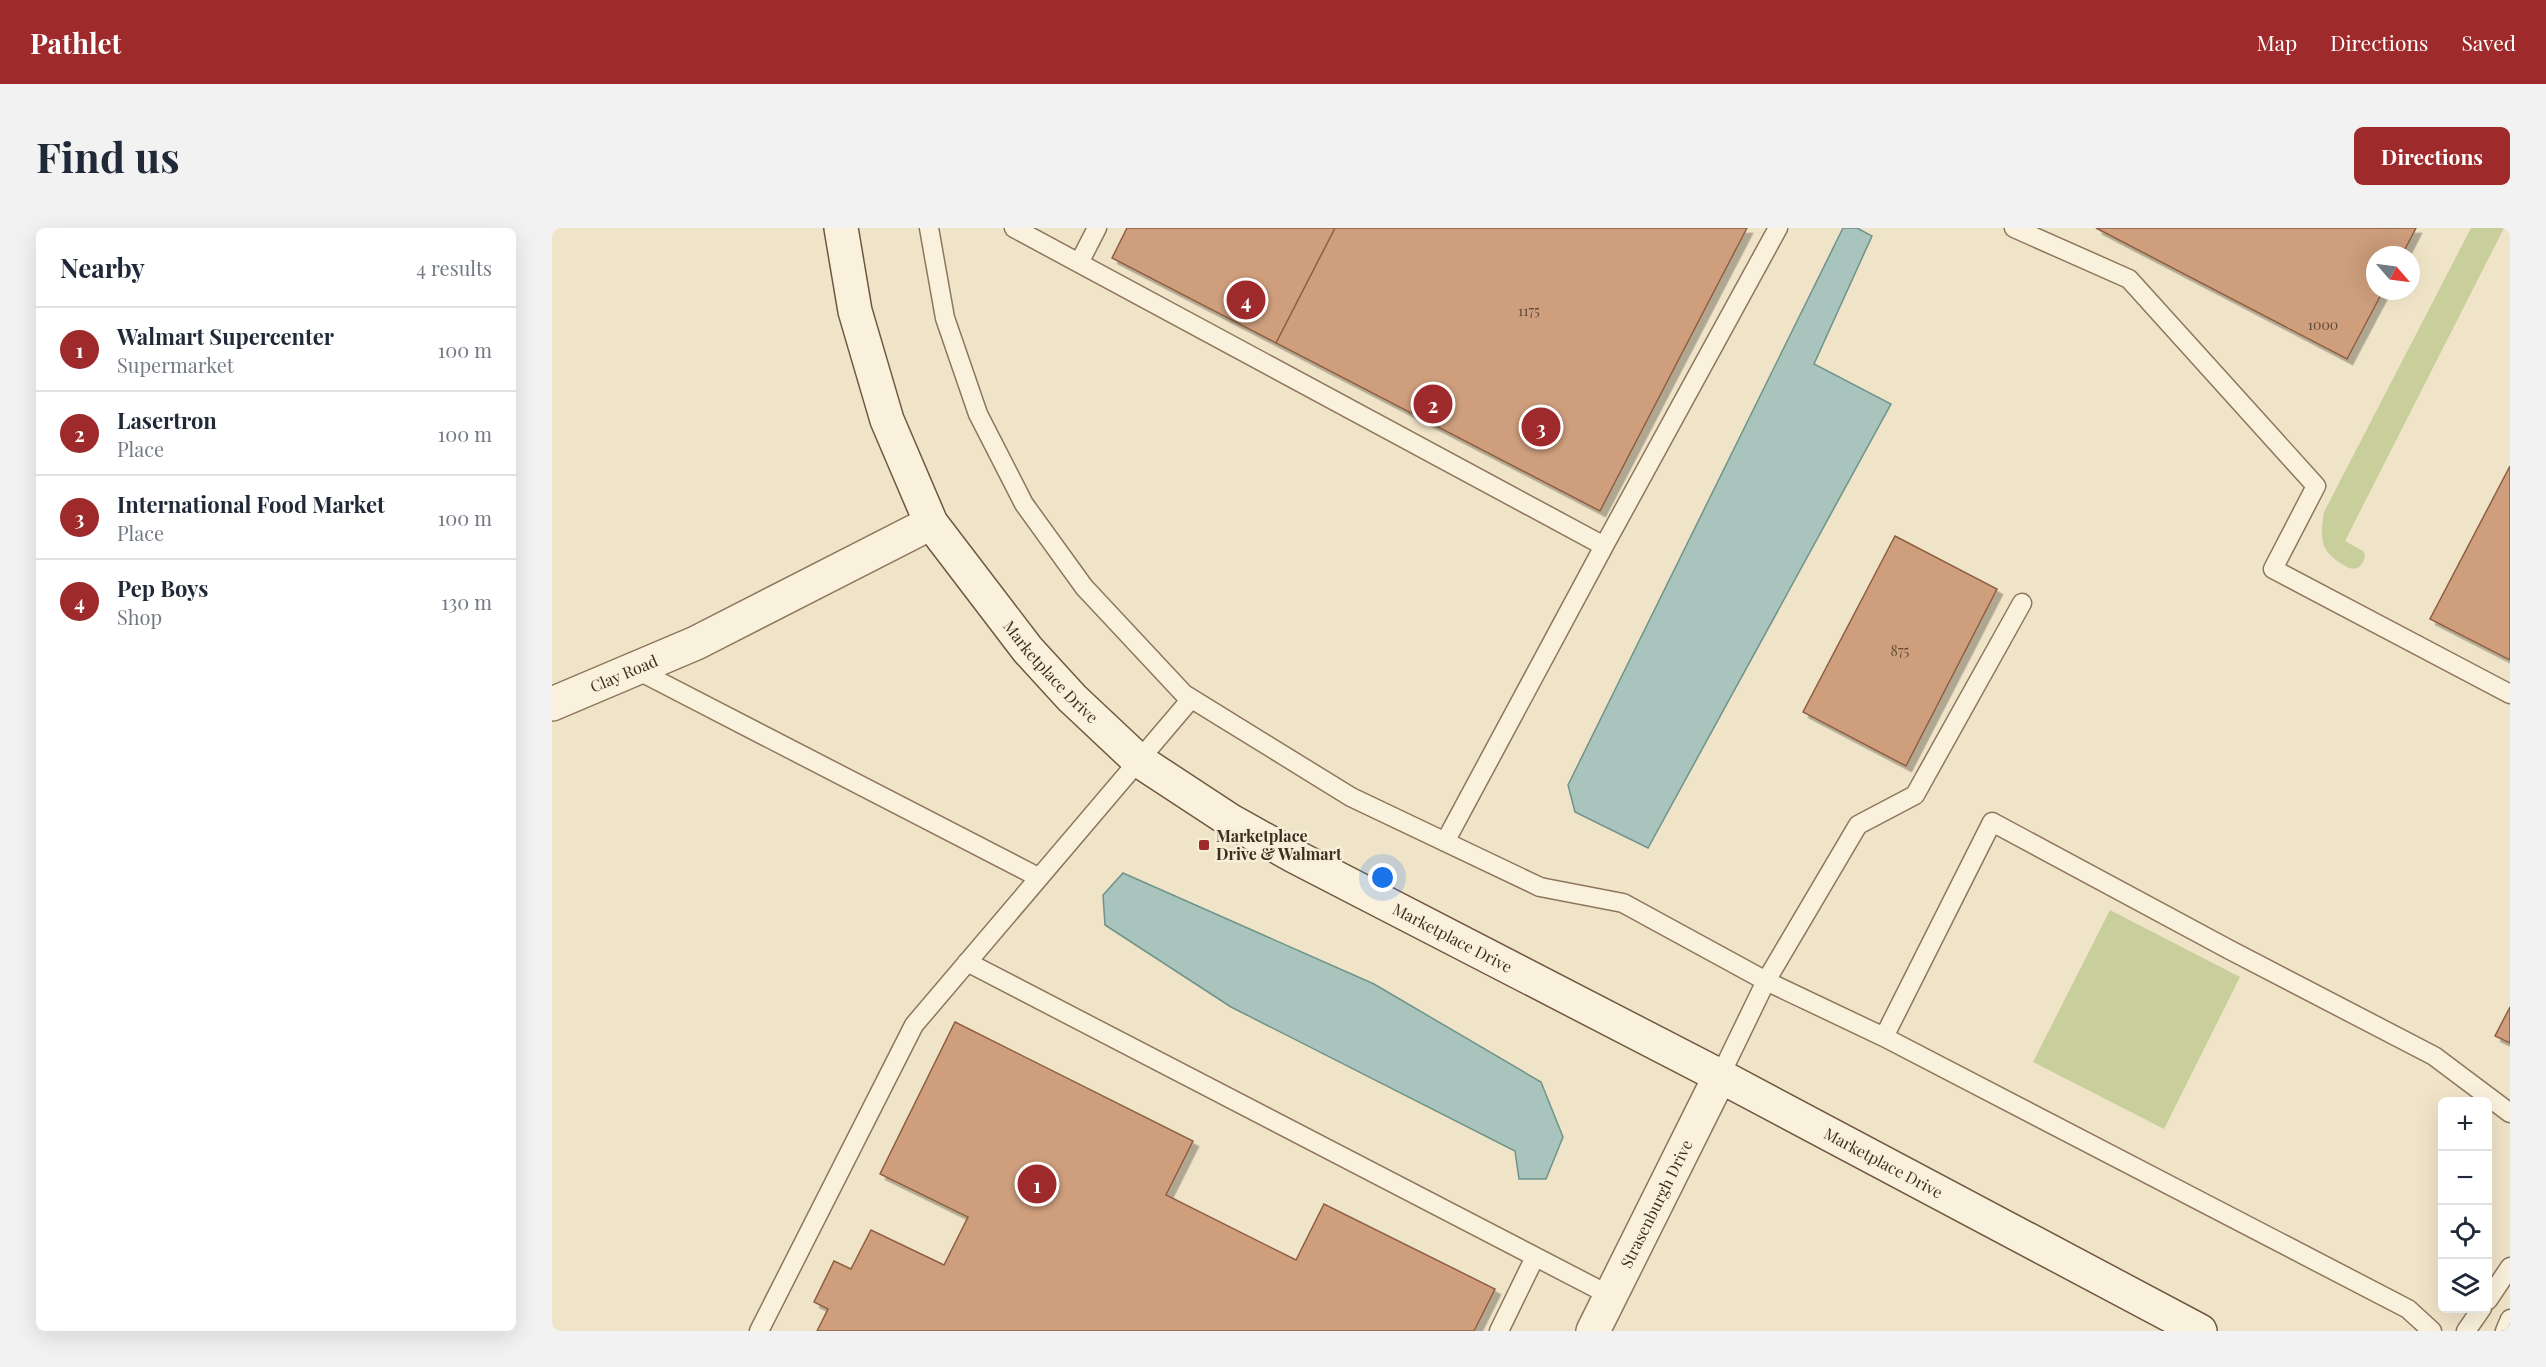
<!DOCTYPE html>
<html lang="en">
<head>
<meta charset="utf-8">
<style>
  body { margin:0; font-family:"Playfair Display",serif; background:#f2f2f3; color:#1f2937 }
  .controls { position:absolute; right:18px; bottom:18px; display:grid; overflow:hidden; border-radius:9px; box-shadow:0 6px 24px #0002 }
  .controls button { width:54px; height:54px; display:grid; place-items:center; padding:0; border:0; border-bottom:2px solid #e0e1e3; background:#fff; color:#1f2937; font:30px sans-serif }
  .compass { position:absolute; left:1814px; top:18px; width:54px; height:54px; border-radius:50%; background:#fff; box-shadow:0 6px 24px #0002; rotate:118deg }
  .you { position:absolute; left:831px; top:650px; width:21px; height:21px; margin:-15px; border:4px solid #fff; border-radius:50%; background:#1a73e8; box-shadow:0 0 0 9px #1a73e833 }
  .badge { display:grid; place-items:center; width:39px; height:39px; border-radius:50%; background:#9e2a2b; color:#fff; font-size:20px; font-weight:700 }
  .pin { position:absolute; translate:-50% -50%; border:3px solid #fff; box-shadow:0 2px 6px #0006 }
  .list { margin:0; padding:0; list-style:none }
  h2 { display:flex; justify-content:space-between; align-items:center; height:78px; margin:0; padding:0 24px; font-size:26px }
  h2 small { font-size:20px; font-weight:400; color:#747a83 }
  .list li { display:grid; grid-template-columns:39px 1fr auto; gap:18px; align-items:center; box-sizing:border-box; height:84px; padding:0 24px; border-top:2px solid #e0e1e3 }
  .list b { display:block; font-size:22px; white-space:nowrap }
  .list p { margin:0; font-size:20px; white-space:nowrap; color:#747a83 }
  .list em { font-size:20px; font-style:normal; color:#747a83 }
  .icon { flex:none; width:33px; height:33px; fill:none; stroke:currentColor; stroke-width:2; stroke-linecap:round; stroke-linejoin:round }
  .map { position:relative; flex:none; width:1958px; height:1103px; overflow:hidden; border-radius:9px }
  header { display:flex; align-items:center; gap:36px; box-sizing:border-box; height:84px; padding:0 30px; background:#9e2a2b; color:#fff }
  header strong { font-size:28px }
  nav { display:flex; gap:33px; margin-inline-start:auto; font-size:21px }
  .intro { display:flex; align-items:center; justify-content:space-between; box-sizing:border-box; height:144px; padding:0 36px }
  h1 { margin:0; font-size:42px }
  .button { padding:15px 27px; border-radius:9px; background:#9e2a2b; color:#fff; font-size:21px; font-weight:700 }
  main { display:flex; gap:36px; padding:0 36px }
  aside { flex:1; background:#fff; border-radius:9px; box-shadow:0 6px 24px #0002 }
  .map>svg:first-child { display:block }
  .green { fill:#c9cf9b }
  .water { fill:#a9c4bc; stroke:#6f938a; stroke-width:1.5 }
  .building { fill:#cf9f7d; stroke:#8d5f41; stroke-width:1.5; filter:url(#shadow) }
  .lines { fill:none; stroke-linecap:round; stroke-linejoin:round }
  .lane-casing { stroke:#8d765c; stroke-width:21 }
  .street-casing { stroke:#8d765c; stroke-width:36 }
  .secondary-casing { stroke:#6f573f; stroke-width:36 }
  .lane { stroke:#faf1dc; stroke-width:18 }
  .street { stroke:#faf1dc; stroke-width:33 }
  .secondary { stroke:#faf1dc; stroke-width:33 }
  .poi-dot { fill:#9e2a2b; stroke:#f7eed8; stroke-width:2 }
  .labels { text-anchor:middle; stroke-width:5; stroke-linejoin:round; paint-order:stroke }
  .number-label { font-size:14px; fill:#624a37 }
  .street-label { font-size:16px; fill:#3d2e20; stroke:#f7eed8 }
  .poi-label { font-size:16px; font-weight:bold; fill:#3d2e20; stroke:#f7eed8; text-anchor:start }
</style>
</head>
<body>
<header>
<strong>Pathlet</strong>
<nav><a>Map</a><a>Directions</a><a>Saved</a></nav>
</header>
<div class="intro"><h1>Find us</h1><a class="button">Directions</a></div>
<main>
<aside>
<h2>Nearby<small>4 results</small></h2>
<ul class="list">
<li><span class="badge">1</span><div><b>Walmart Supercenter</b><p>Supermarket</p></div><em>100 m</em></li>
<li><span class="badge">2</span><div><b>Lasertron</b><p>Place</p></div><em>100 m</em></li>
<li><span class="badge">3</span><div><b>International Food Market</b><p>Place</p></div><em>100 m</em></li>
<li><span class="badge">4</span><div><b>Pep Boys</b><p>Shop</p></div><em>130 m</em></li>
</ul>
</aside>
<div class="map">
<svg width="1958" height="1103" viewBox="0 0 1958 1103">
  <defs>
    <filter id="shadow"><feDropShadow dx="5.5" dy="5.5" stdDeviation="0" flood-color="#0004"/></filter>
  </defs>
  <rect width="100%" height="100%" fill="#f0e4c8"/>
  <path class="green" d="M1919,0h33l-159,313 18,10 2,4c-1,8 -6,16 -16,13 -28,-15 -30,-26 -25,-56z
    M1558,682l130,67 -76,152 -131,-67z"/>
  <path class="water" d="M1291,0h14l15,8 -58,128 77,40 -243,444 -73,-36 -7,-27z
    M571,645l251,111 167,98 22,55 -17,42h-27l-4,-28 -284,-144 -126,-82 -2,-30z"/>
  <path class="building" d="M575,0h208l-59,115 -164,-85z
    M783,0h412l-147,283 -324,-168z
    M1544,0h320l-14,27h-27v36h8l-36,68z
    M1958,238v194l-80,-41z
    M1343,308l102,53 -91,177 -103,-54z
    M1958,779v36l-15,-7z
    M403,794l238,119 -27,54 130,65 28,-56 171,85 -21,42h-657l11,-22 -14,-7 20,-41 17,8 20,-39 73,35 24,-48 -88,-43z"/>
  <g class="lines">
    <g class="lane-casing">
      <path id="lane" d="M377,0l16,90 33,96 46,90 60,83 100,107 167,103 189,90 83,16 143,78 118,56 524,272 24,22
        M462,0l590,318 174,-318
        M1462,0l115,51 187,207 -43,83 237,125
        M527,35l18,-35
        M83,441l403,208
        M893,614l159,-296
        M415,734l644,334
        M1332,809l108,-215 238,128 204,106 76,57
        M1168,848l46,-95 92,-156 57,-30 107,-192
        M1936,1072l22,-33
        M207,1103l155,-306 277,-326
        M947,1103l36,-74
        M1914,1103l16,-23
        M1953,1103l5,-12"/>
    </g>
    <g class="street-casing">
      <g id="street">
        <path id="s1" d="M0,476l144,-61 235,-120"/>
        <path id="s2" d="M1041,1103l127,-255"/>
      </g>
    </g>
    <g class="secondary-casing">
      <g id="secondary">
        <path id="s3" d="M289,0l14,83 32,109 44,103 97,127 44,48 66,62 93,61 63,35 426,220 480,255"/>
      </g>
    </g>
    <use href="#lane" class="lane"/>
    <use href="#street" class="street"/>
    <use href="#secondary" class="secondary"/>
  </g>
  <rect class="poi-dot" x="646" y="611" width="12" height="12" rx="3"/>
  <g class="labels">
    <g class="number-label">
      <text x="977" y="88">1175</text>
      <text x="1771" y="102">1000</text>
      <text x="1348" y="428">875</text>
    </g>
    <g class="street-label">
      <text dy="6" stroke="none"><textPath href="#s3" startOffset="501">Marketplace Drive</textPath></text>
      <text dy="6" stroke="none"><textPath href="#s1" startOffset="78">Clay Road</textPath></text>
      <text dy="6" stroke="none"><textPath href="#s3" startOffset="987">Marketplace Drive</textPath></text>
      <text dy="6" stroke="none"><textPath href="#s3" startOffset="1473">Marketplace Drive</textPath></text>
      <text dy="6" stroke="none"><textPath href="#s2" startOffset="142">Strasenburgh Drive</textPath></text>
    </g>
    <g class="poi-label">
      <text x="664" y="614">Marketplace<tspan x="664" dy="18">Drive &amp; Walmart</tspan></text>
    </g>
  </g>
</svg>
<div class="controls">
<button>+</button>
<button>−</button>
<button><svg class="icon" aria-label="locate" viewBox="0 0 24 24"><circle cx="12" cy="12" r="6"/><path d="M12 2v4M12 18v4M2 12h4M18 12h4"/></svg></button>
<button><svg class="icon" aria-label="layers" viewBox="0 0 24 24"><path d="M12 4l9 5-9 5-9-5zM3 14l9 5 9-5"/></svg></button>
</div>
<svg class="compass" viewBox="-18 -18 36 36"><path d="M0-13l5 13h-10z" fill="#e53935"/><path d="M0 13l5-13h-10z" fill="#747a83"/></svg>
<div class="you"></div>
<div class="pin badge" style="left:485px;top:956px">1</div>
<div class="pin badge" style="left:881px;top:176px">2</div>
<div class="pin badge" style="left:989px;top:199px">3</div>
<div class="pin badge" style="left:694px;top:72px">4</div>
</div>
</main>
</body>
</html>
